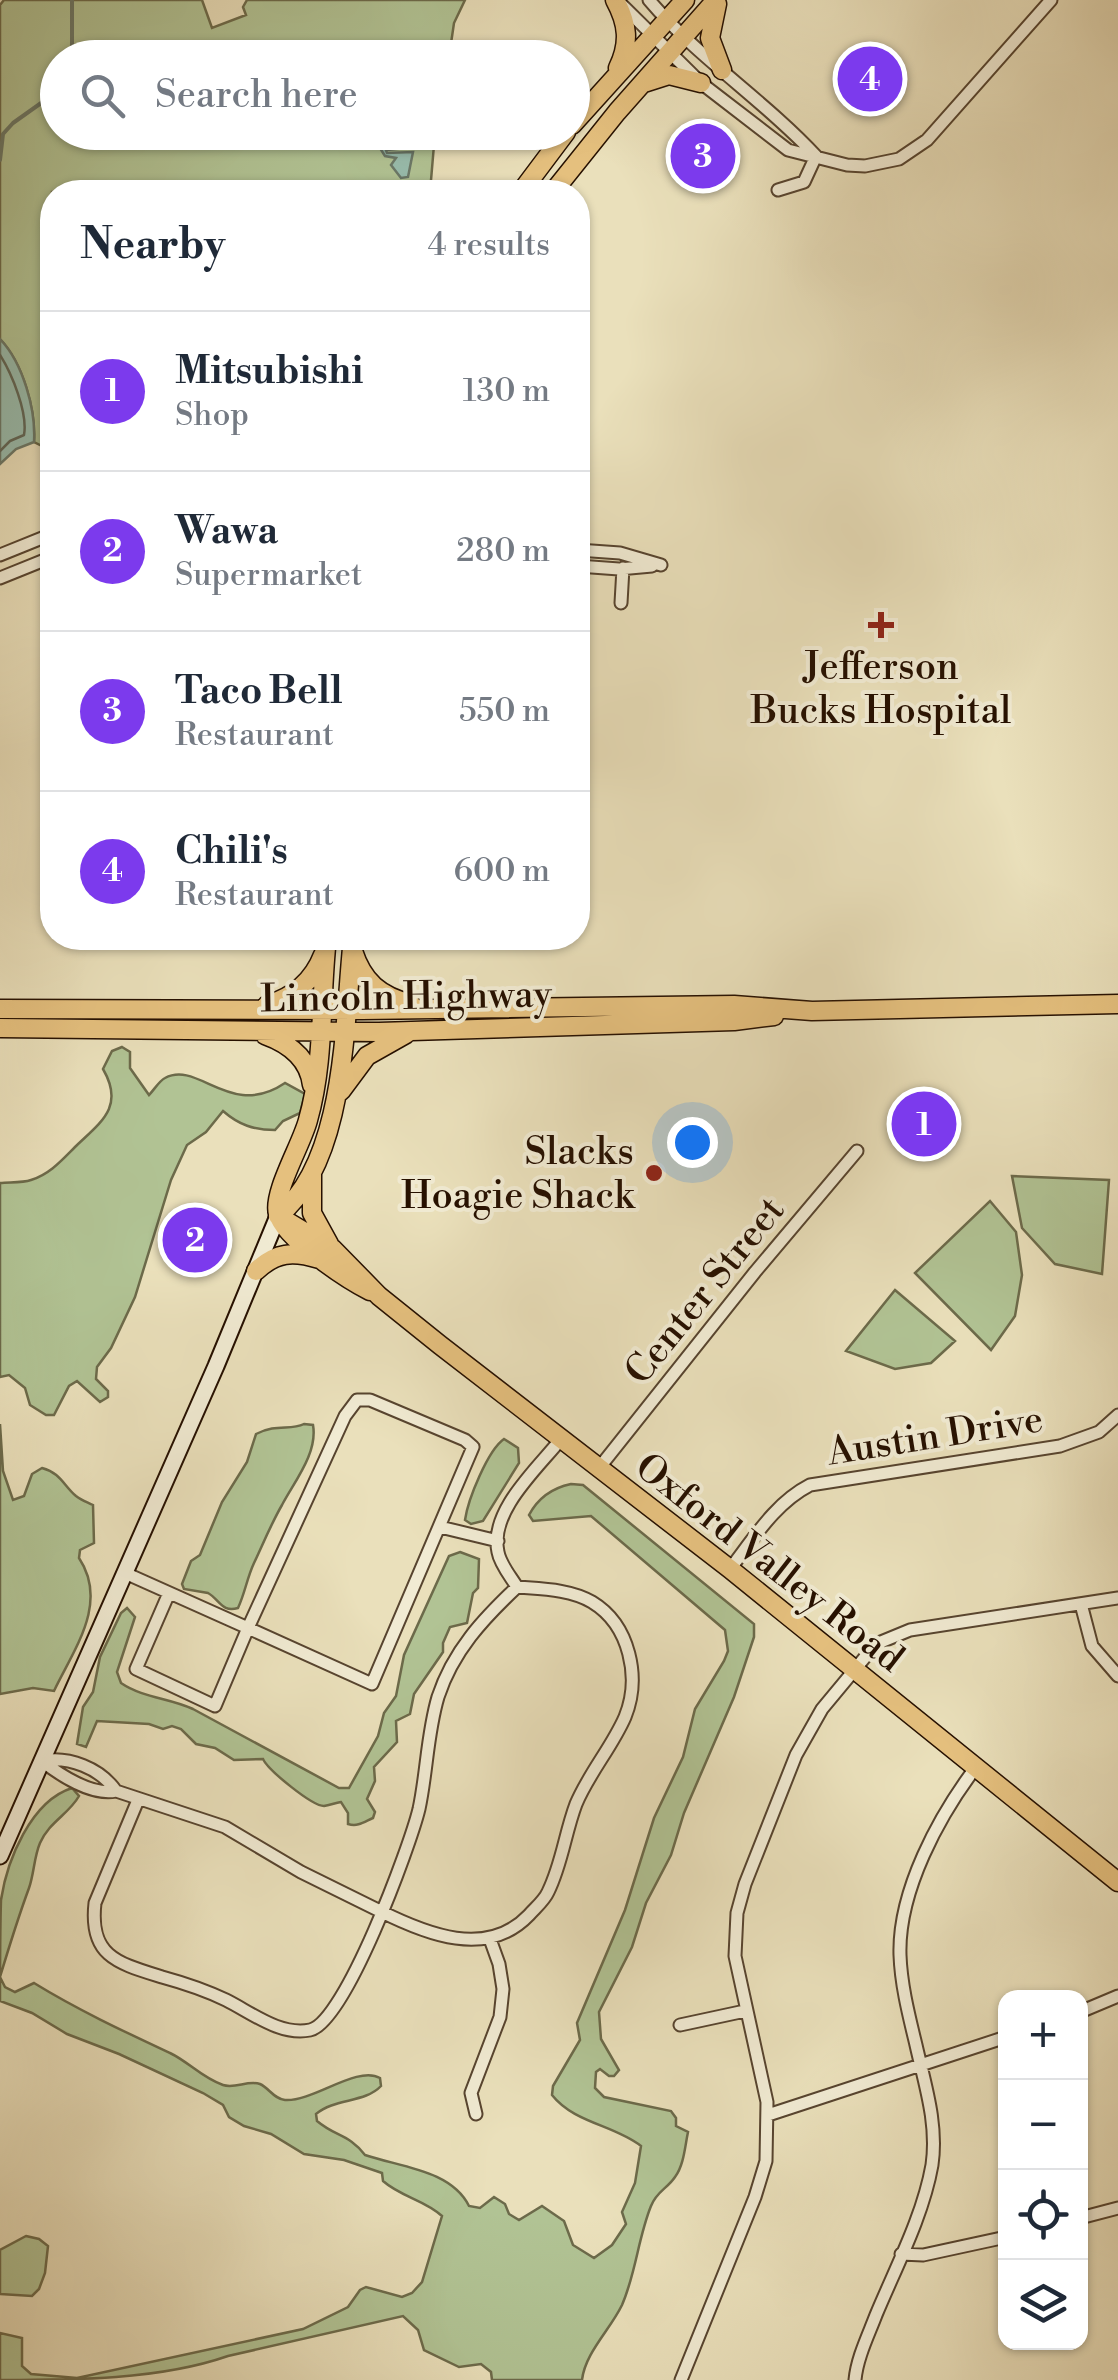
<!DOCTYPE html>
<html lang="en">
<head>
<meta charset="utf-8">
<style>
  body { margin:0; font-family:"Libre Bodoni",serif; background:#f6f6f7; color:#1f2937 }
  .controls { position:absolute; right:30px; bottom:30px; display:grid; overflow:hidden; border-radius:20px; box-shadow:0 2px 8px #0004 }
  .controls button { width:90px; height:90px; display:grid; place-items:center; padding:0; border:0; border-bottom:2px solid #e0e1e3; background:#fff; color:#1f2937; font:50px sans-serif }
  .you { position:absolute; left:692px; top:1142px; width:35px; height:35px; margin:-25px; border:8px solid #fff; border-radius:50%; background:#1a73e8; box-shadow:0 0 0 15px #1a73e833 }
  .badge { display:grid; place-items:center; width:65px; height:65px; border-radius:50%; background:#7c3aed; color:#fff; font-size:32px; font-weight:700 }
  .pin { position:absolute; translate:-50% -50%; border:5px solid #fff; box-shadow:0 2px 10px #0006 }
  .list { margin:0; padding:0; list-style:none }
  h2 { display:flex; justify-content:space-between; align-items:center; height:130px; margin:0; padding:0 40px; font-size:42px }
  h2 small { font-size:32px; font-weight:400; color:#747a83 }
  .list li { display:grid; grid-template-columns:65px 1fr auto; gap:30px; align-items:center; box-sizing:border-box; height:160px; padding:0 40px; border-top:2px solid #e0e1e3 }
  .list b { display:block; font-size:38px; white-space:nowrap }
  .list p { margin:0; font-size:32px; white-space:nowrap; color:#747a83 }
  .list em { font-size:32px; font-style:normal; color:#747a83 }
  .icon { flex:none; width:55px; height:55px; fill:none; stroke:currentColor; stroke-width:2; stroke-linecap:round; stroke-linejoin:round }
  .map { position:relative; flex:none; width:1118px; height:2380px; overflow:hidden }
  .search { position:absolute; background:#fff; box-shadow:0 2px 8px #0004; left:40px; top:40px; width:550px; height:110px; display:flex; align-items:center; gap:25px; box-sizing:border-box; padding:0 35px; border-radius:55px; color:#747a83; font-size:38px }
  .panel { position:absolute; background:#fff; box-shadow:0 2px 8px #0004; left:40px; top:180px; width:550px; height:770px; border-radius:40px }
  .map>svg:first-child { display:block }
  .green { fill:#b1c394; stroke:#6c6a4a; stroke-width:2.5 }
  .water { fill:#98bdae; stroke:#6a7868; stroke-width:2.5 }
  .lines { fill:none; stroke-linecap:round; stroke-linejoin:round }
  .shore { stroke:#5f6657; stroke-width:2.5 }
  .stream { stroke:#6a7868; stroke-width:4 }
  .minor-casing { stroke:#57442f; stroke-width:15 }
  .secondary-casing { stroke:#261000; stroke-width:19 }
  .primary-casing { stroke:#261000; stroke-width:21 }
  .minor { stroke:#f1ebd3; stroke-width:11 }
  .secondary { stroke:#f1ebd3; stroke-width:15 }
  .primary { stroke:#e5c07e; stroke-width:18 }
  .rail-casing { stroke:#261000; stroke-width:8 }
  .rail { stroke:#f1ebd3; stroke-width:4; stroke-dasharray:11; stroke-linecap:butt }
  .poi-dot { fill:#8f2418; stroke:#f1ebd3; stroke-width:4 }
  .labels { text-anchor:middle; stroke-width:8; stroke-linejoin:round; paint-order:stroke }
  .poi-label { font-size:38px; fill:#261000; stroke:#f1ebd3 }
  .street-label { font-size:38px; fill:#261000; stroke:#f1ebd3 }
</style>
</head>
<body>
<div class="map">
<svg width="1118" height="2380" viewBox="0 0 1118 2380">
  <rect width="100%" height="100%" fill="#eae0bb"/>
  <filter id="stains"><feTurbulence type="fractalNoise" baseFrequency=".002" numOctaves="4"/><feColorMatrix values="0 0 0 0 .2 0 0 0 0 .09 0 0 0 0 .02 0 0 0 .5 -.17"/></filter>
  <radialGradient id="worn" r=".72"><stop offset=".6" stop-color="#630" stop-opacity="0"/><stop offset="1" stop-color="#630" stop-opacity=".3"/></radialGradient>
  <path class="green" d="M4,0h198l10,28 34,-13 -3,-8 4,-7h218l-11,23 -5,34 -391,1v74l377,1 -5,59h-378v259l-18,-9c2,-32 -11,-79 -34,-103v-334z
    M122,1047l8,5v16l19,27c5,-5 10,-14 16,-17 34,-18 65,42 120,5l20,11 -5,19 -17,8 -8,9c-21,0 -36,-5 -52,-19l-17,21 -19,13 -16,35 -36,117 -24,51 -14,19 -1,12 12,12v6l-8,5 -23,-21 -8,5 -15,29h-8l-16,-10 -5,-17 -16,-13 -9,2v-194c10,-1 22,0 31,-3 19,-6 31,-20 44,-33 26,-25 50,-40 28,-78l9,-18z
    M1012,1176l97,4 -7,94 -47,-10 -33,-36z
    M990,1201l26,31 6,43 -7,41 -24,34 -76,-77z
    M895,1290l60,51 -24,22 -36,6 -49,-18z
    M0,1424l3,47 10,29 11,-4 8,-22 10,-6c19,5 21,17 34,28 5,4 11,6 17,9l1,38 -14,7 -1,8c30,45 -5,91 -25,133l-21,-3 -33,6z
    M304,1424l9,1c5,28 -19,57 -31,80 -11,19 -19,39 -28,58 -7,15 -9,30 -16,45 -16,5 -18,-8 -30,-15l-24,-4 -2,-5 9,-23 9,-6 22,-53 25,-40 9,-28c21,-11 34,-3 48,-10z
    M504,1439l14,9 1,15 -36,58 -12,3 -6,-4c3,-21 23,-70 39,-81z
    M571,1484l12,1 171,139v13l-20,60 -50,116 -13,42 -25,48 -14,44 -33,65 2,27 18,31 -5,6h-5l-9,-7 -4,3 -1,16 9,9 67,14 5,7v8l12,6c-3,14 -4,33 -13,45 -8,12 -18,14 -24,29 -13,32 -15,67 -29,99 -12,25 -37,48 -40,75h-90l-1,-8 -10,-8 -22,3 -35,-17 -6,-20 -15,-14 -175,40c-69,24 -154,24 -228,24v-47l22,5v28l9,8 46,4 226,-49 45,-22 12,-17 6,-3 36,10 10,-4 10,-11 20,-66c-17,-16 -41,-19 -59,-35l-1,-8 -38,-13 -40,-6 -33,-20 -27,-8 -15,-9 -6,-12 -20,-12 -84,-39 -52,-20 -35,-21 -32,-12c0,-33 0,-69 1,-101 6,-40 30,-99 71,-112l7,8c-10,18 -30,26 -39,47 -6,14 -6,31 -11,45 -11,30 -20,59 -29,89l5,10 10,5 19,-9c44,27 89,48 136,70 19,9 32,25 53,32 12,4 25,-5 37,-1 9,4 14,15 25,16 28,2 72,-35 95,-22l1,8c-16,17 -46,12 -65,28l1,7c19,16 32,13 48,34 35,12 86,15 104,51l11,2 14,-11 11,7 4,10 10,6 23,-14 22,15 9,24 21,13 18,-13 14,-21 -4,-12 13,-29 6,-37c-27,-21 -67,-23 -89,-51l1,-9 27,-46 -3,-17 48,-113 29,-92 29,-61 12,-48 29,-48 4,-10 -3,-21 -134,-114 -58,5 -4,-6c9,-17 23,-27 42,-31z
    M460,1552l19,7 -1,29 -5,5 -6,30 -17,4 -7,16v9l-29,42 -4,20 -14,7 1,21 -23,25 1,14 -8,18 8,13 -2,6c-9,4 -15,9 -25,6v-11l-7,-11c-6,1 -11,3 -17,4 -12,0 -56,-36 -61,-47l-29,1 -19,-12 -19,-4 -15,-15 -9,-3 -9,3 -14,-5 -52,-3 -11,26 -9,-3 6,-37 10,-15 7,-35 21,-44 6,-5 8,9 -18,55 4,11c22,15 49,15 72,26l146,79h10l29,-52 6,-23 12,-17 8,-41 45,-99z
    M26,2236l13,3 9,7 -3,27 -6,16 -7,7 -32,-2v-44z"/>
  <path class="water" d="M373,133h44l-10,15 -21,2 1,3 26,-1 -5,25 -7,1 -10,-13 5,-7 -11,-2 -5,-8 -6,-2z
    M0,339c23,24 36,71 34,103l-18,7 -16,15z"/>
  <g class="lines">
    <path class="shore" d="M0,355c12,19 28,58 24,80l-14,6 -10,10"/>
    <path class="stream" d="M72,0v58
      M0,160l3,-26 10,-11 45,-32"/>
    <g class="minor-casing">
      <path id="minor" d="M649,0c49,58 115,100 167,156
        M622,5l79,78 87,67 59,15 18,1 34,-7 28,-19 124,-140
        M778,190l26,-8 12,-26
        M578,550l42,3 41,12
        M0,555l52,-21
        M578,566l41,3 33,-3
        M0,578l52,-21
        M621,603l2,-35
        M357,1400h13l95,40 8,7 -101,237 -124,-56 97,-212z
        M599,1468l156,-196 102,-121
        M440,1527l58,14
        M730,1569c24,-31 45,-66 80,-84l250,-39 39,-14 19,-17
        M125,1573l123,55 -33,78 -79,-37 33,-76
        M517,1587c-6,-10 -17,-23 -19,-35 -9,-41 40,-84 63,-113
        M1081,1604l11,42 26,30
        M42,1761c18,14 50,35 74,30l109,36 76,45 79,39c46,23 107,48 149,4 6,-7 15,-14 19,-23 14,-28 17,-59 28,-88 13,-31 36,-57 49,-87 16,-39 5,-92 -33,-115 -22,-13 -51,-13 -75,-15 -34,32 -64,64 -79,110 -11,37 -11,75 -19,112 -9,37 -74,214 -109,221 -30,6 -58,-17 -84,-30 -21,-10 -42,-17 -64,-23 -45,-14 -73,-21 -67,-74l43,-103
        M42,1761c27,-5 58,7 74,30
        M1080,2012l38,-16
        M680,2025l65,-14
        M476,2114l-5,-21 29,-76 3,-28 -4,-25 -9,-25
        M768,2115l238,-78
        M1080,2218l38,-10
        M901,2254l22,1 83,-18
        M681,2380l74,-183 11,-36 1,-59 -32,-146 2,-43 8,-29 51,-129 26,-46 54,-65 34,-14 208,-32
        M855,2380c2,-22 13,-44 21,-65 20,-48 47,-99 56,-150 6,-41 -7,-80 -16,-120 -7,-29 -15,-60 -16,-90 -2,-64 39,-139 76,-188"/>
    </g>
    <g class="secondary-casing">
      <path id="secondary" d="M0,1856l216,-490 62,-150"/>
    </g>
    <g class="primary-casing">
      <path id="primary" d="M615,0c13,24 15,43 3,68
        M717,4l-7,34 12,32
        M644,83l25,-8 32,8
        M572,125l113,-125
        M521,192l45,-60
        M553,192l64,-80 99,-112
        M327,938c-7,60 -2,122 -19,182 -6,24 -36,73 -30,94 6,24 70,66 92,77
        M353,951c10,31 27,45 58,53
        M267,1005c27,-8 46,-24 56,-50
        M0,1009l362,1 372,-5 78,6 306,-7
        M0,1028l379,4 355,-11 40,-5
        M265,1035c25,9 44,24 47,50
        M341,1091l26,-35 39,-22
        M312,1175v38l17,31
        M278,1216l55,33 46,47 61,49 290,224 388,313
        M278,1216c69,-55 66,-197 75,-278
        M256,1271c20,-19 37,-20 63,-12"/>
    </g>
    <use href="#minor" class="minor"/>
    <use href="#secondary" class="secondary"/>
    <use href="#primary" class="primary"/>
    <g class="rail-casing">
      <path id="rail" d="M381,58l3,-7"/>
    </g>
    <use href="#rail" class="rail"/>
  </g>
  <g class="poi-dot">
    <path d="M876 610h10v10h10v10h-10v10h-10v-10h-10v-10h10z"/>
    <circle cx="654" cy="1173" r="10"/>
  </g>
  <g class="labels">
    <g class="poi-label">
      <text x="881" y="679">Jefferson<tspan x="881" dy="44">Bucks Hospital</tspan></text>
      <text x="634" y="1164" text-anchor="end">Slacks<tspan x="634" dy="44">Hoagie Shack</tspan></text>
    </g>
    <g class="street-label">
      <text transform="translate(406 996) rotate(-1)" y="13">Lincoln Highway</text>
      <text transform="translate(704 1290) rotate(-51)" y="13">Center Street</text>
      <text transform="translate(935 1435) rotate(-9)" y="13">Austin Drive</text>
      <text transform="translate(770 1562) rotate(38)" y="13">Oxford Valley Road</text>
    </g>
  </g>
  <rect width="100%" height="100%" filter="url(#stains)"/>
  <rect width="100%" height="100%" fill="url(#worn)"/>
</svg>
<div class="controls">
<button>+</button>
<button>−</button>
<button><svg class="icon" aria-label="locate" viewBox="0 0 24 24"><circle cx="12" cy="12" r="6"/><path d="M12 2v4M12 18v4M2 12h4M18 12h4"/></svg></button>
<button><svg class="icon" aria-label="layers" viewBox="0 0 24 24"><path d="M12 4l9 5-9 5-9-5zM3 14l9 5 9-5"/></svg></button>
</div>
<div class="you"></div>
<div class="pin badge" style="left:924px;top:1124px">1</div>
<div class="pin badge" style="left:195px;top:1240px">2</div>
<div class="pin badge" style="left:703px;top:156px">3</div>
<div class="pin badge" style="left:870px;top:79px">4</div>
<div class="search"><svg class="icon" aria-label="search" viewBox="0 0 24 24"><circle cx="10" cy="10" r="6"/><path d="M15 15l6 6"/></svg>Search here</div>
<section class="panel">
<h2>Nearby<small>4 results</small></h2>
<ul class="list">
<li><span class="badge">1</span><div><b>Mitsubishi</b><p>Shop</p></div><em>130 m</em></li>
<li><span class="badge">2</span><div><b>Wawa</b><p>Supermarket</p></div><em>280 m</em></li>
<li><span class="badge">3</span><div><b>Taco Bell</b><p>Restaurant</p></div><em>550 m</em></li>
<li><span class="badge">4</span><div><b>Chili's</b><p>Restaurant</p></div><em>600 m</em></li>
</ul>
</section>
</div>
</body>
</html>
